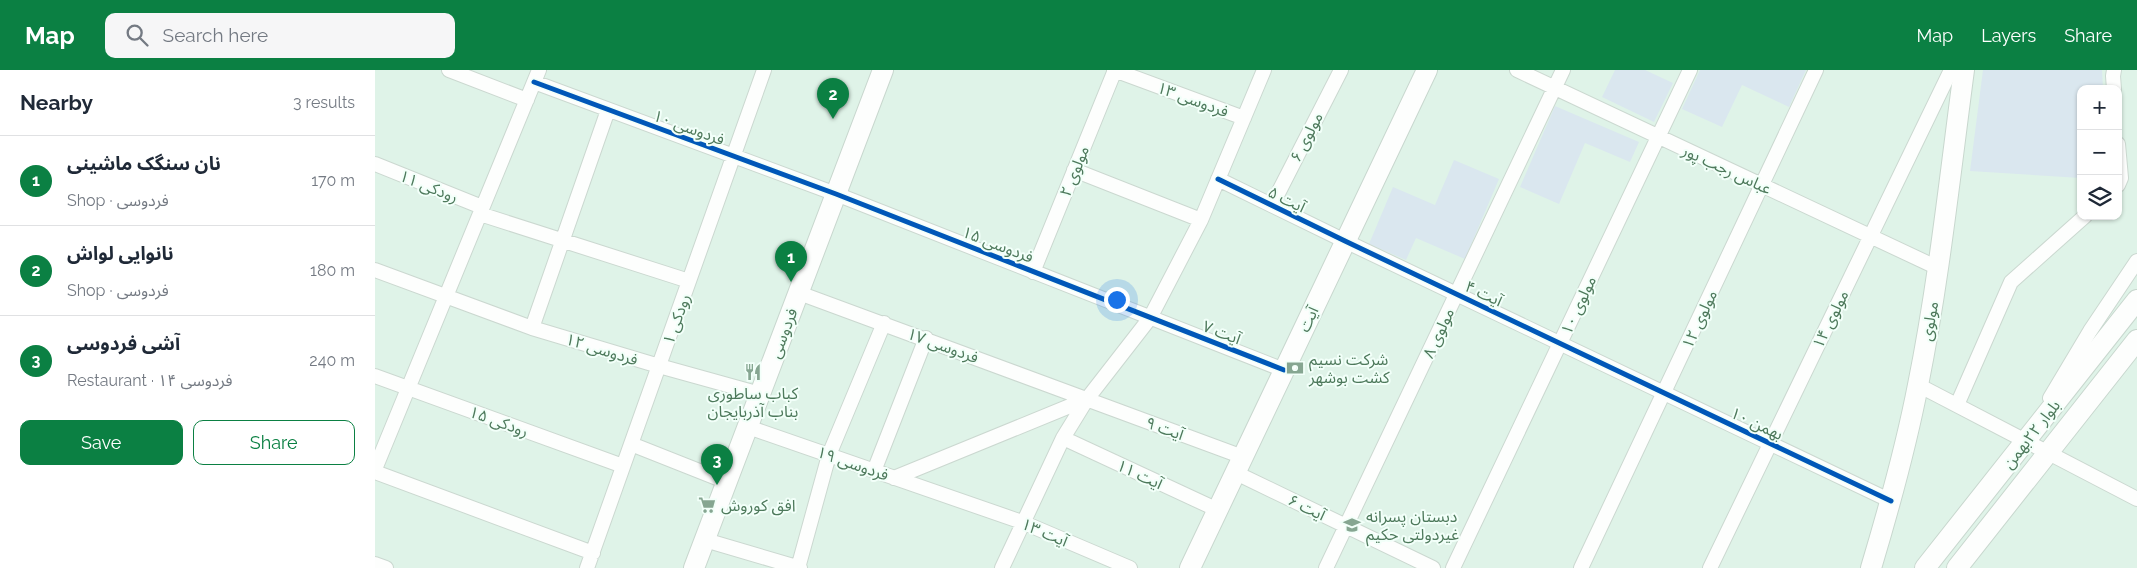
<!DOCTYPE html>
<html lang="en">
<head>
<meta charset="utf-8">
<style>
  body { margin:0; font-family:Raleway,"Noto Sans Arabic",sans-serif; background:#f6f6f7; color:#1f2937 }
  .controls { position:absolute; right:15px; top:15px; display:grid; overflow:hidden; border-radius:10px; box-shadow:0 1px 4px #0004 }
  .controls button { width:45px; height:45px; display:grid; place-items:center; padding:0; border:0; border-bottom:1px solid #e0e1e3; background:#fff; color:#1f2937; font:25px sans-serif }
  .you { position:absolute; left:741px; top:229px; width:18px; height:18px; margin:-12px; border:4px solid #fff; border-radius:50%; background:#1a73e8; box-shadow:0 0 0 8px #1a73e833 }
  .badge { display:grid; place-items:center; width:32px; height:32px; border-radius:50%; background:#0b8043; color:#fff; font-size:16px; font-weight:700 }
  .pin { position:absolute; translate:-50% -41px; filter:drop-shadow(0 1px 2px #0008) }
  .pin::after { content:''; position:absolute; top:26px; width:18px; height:15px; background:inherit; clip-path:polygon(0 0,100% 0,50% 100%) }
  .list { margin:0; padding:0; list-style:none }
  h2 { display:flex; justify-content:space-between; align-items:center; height:65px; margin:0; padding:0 20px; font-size:21px }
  h2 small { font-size:16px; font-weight:400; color:#747a83 }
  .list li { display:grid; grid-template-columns:32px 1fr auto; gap:15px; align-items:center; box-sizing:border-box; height:90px; padding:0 20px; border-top:1px solid #e0e1e3 }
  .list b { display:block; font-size:19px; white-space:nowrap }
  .list p { margin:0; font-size:16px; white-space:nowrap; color:#747a83 }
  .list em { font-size:16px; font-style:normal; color:#747a83 }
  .actions { display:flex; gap:10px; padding:15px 20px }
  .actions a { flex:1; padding:11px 0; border:1px solid #0b8043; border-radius:10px; text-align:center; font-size:18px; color:#0b8043 }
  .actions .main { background:#0b8043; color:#fff }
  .icon { flex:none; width:28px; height:28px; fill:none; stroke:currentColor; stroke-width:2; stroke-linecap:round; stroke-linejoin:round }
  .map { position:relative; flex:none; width:1762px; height:498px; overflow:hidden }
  header { display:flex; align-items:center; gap:30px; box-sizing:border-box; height:70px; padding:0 25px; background:#0b8043; color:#fff }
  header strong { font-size:24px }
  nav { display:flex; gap:28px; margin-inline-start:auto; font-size:18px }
  .search { width:350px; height:45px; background:#f6f6f7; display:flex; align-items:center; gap:12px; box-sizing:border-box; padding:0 18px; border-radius:10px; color:#747a83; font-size:19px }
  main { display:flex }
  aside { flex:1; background:#fff }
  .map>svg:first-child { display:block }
  .residential { fill:#dff3e8; fill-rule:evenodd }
  .green { fill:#dae7ef }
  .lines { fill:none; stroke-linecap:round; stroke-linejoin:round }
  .street-casing { stroke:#cbd8d0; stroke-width:16 }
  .secondary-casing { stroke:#c8d7ce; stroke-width:22 }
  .street { stroke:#fdfefd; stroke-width:14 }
  .secondary { stroke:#fdfefd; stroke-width:20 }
  .cycleway-casing { stroke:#f2fff9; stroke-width:8 }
  .cycleway { stroke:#0057b8; stroke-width:5 }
  .labels { text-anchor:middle; stroke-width:4; stroke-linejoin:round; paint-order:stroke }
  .street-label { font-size:16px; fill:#4d795b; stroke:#f2fff9 }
  .poi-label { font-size:16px; fill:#4d795b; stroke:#f2fff9; text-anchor:start }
</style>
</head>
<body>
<header>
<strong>Map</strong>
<div class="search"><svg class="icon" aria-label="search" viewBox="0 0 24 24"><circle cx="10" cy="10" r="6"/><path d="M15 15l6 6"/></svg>Search here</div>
<nav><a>Map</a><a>Layers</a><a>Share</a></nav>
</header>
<main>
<aside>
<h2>Nearby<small>3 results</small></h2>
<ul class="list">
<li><span class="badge">1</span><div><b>نان سنگک ماشینی</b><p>Shop · فردوسی</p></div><em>170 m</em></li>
<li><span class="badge">2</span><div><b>نانوایی لواش</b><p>Shop · فردوسی</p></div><em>180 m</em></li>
<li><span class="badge">3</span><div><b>آشی فردوسی</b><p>Restaurant · فردوسی ۱۴</p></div><em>240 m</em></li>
</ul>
<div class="actions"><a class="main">Save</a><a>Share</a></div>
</aside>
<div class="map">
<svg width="1762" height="498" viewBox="0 0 1762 498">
  <rect width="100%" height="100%" fill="#eff9f4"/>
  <path class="residential" d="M0,0h1762v498h-1762zM1706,19h37v127h-37z"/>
  <path class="green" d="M1240,0h30l28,13 -19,39 -52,-25z
    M1325,0h106l-17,37 -47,-22 -20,42 -40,-18z
    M1608,0h119l1,19h-22v89l-111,-7z
    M1180,36l84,36 -9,20 -45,-19 -26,61 -39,-17z
    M1079,90l45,19 -34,80 -49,-21 -10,22 -37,-16 24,-57 42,18z"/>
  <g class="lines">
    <g class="street-casing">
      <path id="street" d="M74,0l78,30
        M739,0l130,48
        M1142,0l421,198
        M159,12l302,112 448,176
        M1739,19l-1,-13 1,-6
        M1743,74l3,34 -3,7
        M0,94l107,43
        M699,100l127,50
        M843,109l127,62 546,260
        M897,135l69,-135
        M105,144l209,67
        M0,200l157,58 127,38 101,28
        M658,202l82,-202
        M424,223l444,164
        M157,258l76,-218
        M0,306l248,90
        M1543,315l219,114
        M1675,328l40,-67 47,-70
        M1582,335l54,-123 74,-66
        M373,357l274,95 108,46
        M688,368l155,72
        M256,374l96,38
        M0,399l164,-399
        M499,401l52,-133
        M0,402l218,81
        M861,403l197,95
        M519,408l193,-79
        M330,470l95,28
        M0,494l11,4
        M212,498l177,-498
        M423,498l31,-113 55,-132
        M627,498l61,-130 24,-39 63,-81 51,-98 63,-150
        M951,498l237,-498
        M1078,498l237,-498
        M1206,498l235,-498
        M1335,498l241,-498"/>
    </g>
    <g class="secondary-casing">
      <path id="secondary" d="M319,498l189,-498
        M815,498l237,-498
        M1496,498c18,-60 35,-121 47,-183 21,-104 32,-210 46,-315
        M1550,498l212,-268
        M1582,498l180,-228"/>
    </g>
    <use href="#street" class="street"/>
    <use href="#secondary" class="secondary"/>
    <g class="cycleway-casing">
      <path id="cycleway" d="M159,12l302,112 448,176
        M843,109l127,62 546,260"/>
    </g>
    <use href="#cycleway" class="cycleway"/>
  </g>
  <defs>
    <g id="bank-bare" transform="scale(1.35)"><path d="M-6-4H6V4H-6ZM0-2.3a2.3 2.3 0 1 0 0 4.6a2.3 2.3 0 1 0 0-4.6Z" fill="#86a691" stroke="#f2fff9" stroke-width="2.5" paint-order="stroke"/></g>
    <g id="restaurant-bare" transform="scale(1.35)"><path d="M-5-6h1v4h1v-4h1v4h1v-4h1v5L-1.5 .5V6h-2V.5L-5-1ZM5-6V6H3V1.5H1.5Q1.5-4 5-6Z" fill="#86a691" stroke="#f2fff9" stroke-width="2.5" paint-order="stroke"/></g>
    <g id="supermarket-bare" transform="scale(1.35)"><path d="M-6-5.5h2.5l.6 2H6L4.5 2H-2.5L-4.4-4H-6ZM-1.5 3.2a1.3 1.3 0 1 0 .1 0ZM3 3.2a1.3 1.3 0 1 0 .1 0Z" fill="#86a691" stroke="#f2fff9" stroke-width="2.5" paint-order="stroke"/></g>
    <g id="school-bare" transform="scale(1.35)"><path d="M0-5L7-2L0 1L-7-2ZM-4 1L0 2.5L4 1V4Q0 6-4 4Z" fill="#86a691" stroke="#f2fff9" stroke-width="2.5" paint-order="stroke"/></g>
  </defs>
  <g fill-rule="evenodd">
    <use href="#bank-bare" x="920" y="298"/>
    <use href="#restaurant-bare" x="378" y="302"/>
    <use href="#supermarket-bare" x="332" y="435"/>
    <use href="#school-bare" x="977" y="455"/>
  </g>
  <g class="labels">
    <g class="street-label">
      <text transform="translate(818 29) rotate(20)" y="6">فردوسی ۱۳</text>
      <text transform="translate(314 57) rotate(20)" y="6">فردوسی ۱۰</text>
      <text transform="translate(931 67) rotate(-63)" y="6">مولوی ۶</text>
      <text transform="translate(1352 99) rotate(25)" y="6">عباس رجب پور</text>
      <text transform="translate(699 101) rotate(-68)" y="6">مولوی ۲</text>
      <text transform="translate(54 116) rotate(22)" y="6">رودکی ۱۱</text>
      <text transform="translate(912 129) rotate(26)" y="6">آیت ۵</text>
      <text transform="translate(623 174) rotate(21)" y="6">فردوسی ۱۵</text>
      <text transform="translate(1109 223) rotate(25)" y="6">آیت ۴</text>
      <text transform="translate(1203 235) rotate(-65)" y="6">مولوی ۱۰</text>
      <text transform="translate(301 249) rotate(-70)" y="6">رودکی ۱</text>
      <text transform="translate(933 249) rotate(-65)" y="6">آیت</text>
      <text transform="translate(1324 249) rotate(-65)" y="6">مولوی ۱۲</text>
      <text transform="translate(1455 249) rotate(-64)" y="6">مولوی ۱۴</text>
      <text transform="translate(1554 251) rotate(-80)" y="6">مولوی</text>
      <text transform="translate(847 262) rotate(21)" y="6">آیت ۷</text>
      <text transform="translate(408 263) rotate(-69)" y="6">فردوسی</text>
      <text transform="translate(1063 263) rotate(-65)" y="6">مولوی ۸</text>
      <text transform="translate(568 275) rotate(20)" y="6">فردوسی ۱۷</text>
      <text transform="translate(227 279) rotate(17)" y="6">فردوسی ۱۲</text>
      <text transform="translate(124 351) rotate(20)" y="6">رودکی ۱۵</text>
      <text transform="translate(1382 353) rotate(25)" y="6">بهمن ۱۰</text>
      <text transform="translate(790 358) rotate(20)" y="6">آیت ۹</text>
      <text transform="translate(1656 364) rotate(-52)" y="6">بلوار ۲۲بهمن</text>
      <text transform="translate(478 393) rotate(19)" y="6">فردوسی ۱۹</text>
      <text transform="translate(765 404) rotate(25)" y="6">آیت ۱۱</text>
      <text transform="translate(932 437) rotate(26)" y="6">آیت ۶</text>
      <text transform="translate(670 462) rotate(23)" y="6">آیت ۱۳</text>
    </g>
    <g class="poi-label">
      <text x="934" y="295">شرکت نسیم<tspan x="934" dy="18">کشت بوشهر</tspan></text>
      <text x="378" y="329" text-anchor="middle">کباب ساطوری<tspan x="378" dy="18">بناب آذربایجان</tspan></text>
      <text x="346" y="441">افق کوروش</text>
      <text x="991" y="452">دبستان پسرانه<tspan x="991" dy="18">غیردولتی حکیم</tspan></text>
    </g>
  </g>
</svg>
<div class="controls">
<button>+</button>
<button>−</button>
<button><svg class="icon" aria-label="layers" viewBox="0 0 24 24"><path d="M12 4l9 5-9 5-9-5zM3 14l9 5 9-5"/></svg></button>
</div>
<div class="you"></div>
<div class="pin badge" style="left:416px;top:212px">1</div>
<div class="pin badge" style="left:458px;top:49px">2</div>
<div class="pin badge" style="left:342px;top:415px">3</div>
</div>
</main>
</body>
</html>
